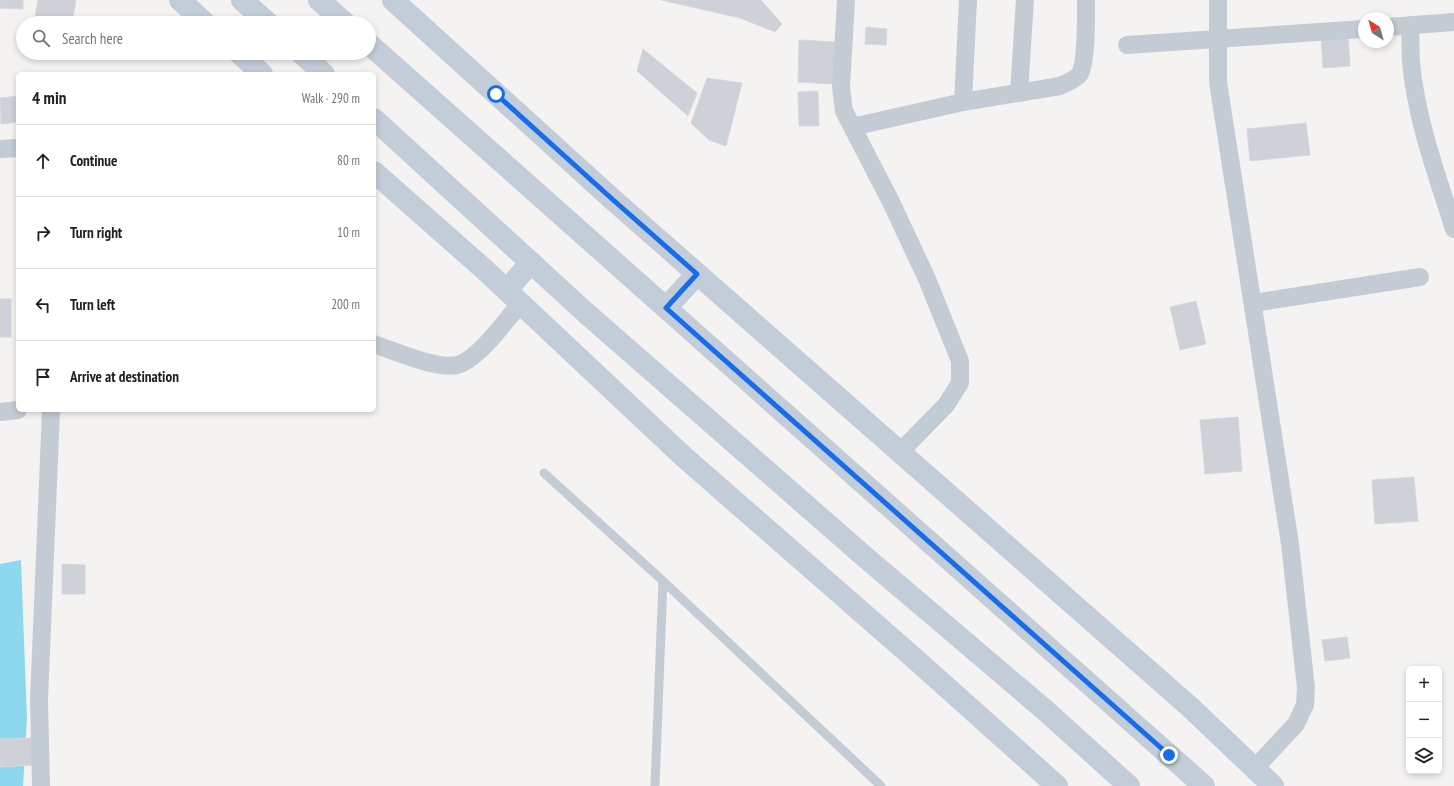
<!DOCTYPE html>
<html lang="en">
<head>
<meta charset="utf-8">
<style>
  body { margin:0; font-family:"PT Sans Narrow",sans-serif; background:#f2f2f2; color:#202124 }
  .controls { position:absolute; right:12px; bottom:12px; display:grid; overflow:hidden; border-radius:6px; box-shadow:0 2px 6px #0003 }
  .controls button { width:36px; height:36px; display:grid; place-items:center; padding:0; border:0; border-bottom:1px solid #e0e0e0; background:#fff; color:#202124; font:20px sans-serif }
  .compass { position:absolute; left:1358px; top:12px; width:36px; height:36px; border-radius:50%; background:#fff; box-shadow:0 2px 6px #0003; rotate:323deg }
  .stop { position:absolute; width:12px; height:12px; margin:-9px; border:3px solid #166deb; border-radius:50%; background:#fff }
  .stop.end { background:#166deb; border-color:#fff; box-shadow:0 1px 4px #0008 }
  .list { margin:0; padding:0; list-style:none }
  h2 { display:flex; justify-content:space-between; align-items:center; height:52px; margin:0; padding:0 16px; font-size:17px }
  h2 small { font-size:13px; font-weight:400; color:#757577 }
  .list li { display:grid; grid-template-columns:26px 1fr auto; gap:12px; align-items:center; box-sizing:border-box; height:72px; padding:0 16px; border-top:1px solid #e0e0e0 }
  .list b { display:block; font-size:15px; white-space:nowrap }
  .list em { font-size:13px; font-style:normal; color:#757577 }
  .icon { flex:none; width:22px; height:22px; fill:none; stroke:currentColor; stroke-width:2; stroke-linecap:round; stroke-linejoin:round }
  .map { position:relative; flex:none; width:1454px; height:786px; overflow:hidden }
  .search { position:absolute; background:#fff; box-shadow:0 2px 6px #0003; left:16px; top:16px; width:360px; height:44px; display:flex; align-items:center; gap:10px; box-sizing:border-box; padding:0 14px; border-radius:22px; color:#757577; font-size:15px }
  .panel { position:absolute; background:#fff; box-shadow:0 2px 6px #0003; left:16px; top:72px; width:360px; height:340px; border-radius:6px }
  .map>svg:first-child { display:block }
  .water { fill:#8ed8ef }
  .building { fill:#ced1d7; stroke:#d6d8de }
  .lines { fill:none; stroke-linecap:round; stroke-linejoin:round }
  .lane { stroke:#c3ccd4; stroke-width:9 }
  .street { stroke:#c3ccd4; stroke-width:18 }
  .secondary { stroke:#c3cdd9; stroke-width:22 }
  .route { stroke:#166deb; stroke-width:5 }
</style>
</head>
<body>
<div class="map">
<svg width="1454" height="786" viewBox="0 0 1454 786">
  <rect width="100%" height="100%" fill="#f5f2f2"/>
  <path class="water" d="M21,560l6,159 -4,67h-23v-222z"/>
  <path class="building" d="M0,0h23v9l-23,-1z
    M38,0h38l-4,23h-38z
    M661,0h100l21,24 -7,8 -35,-14z
    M866,27l21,2 -1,16 -21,-1z
    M1348,33l2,33 -27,2 -2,-33z
    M799,40l36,2 -2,42 -35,-2z
    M643,49l54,44 -9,23 -51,-45z
    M37,53h30l-1,5z
    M707,78l35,5 -16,63 -17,-6 -18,-17z
    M818,91l1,35h-20l-1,-34z
    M18,96v26l-17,2 -1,-26z
    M1306,123l4,32 -60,6 -3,-32z
    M0,299h11v38h-11z
    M1196,301l10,43 -26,6 -10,-43z
    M1238,417l4,54 -37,3 -5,-54z
    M1414,477l4,44 -43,3 -3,-44z
    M62,564l23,1v29h-23z
    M1347,637l3,21 -25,3 -3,-21z
    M33,738l1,27 -34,2v-28z"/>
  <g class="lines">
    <path class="lane" d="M544,473l119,108 218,205
      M655,786l8,-205"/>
    <path class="street" d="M846,0l-5,87 3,24 47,91 36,77 33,82v22l-14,22 -46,47
      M1218,0v82l72,462 16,144 -1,17 -9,19 -42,45
      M1410,25c1,12 0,25 1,37 5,57 26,113 43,167
      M1388,27l66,-5
      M1127,45l237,-16
      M1019,93l6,-93
      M963,102l5,-102
      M852,127l111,-25 97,-16c7,-3 14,-6 19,-11 8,-11 7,-60 7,-75
      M0,149l18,-1
      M1253,303l167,-26
      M374,344c20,7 64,26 83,21 21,-5 49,-45 64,-62
      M0,412l18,-2
      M41,786l-2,-87 12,-289"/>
    <path class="secondary" d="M180,0l25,23
      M242,0l26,23
      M319,0l26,23
      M393,0l218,198 579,509 83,79
      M369,44l835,742
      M239,53l23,21
      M301,53l23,21
      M374,119l212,194 279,244 181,154 83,75
      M374,172l111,98 199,187 230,201 143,128
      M507,290l24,-28
      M666,308l31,-34"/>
  </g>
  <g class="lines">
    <path class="route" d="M496,94l115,104 86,76 -31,34 503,447"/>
  </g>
</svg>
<div class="controls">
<button>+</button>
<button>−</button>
<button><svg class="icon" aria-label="layers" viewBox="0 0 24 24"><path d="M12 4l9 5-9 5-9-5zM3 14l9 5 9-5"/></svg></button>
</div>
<svg class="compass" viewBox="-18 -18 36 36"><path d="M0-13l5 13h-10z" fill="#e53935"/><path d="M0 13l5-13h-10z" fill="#757577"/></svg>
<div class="stop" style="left:496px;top:94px"></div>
<div class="stop end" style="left:1169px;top:755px"></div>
<div class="search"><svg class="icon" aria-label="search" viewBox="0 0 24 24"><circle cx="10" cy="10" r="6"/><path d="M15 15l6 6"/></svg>Search here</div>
<section class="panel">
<h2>4 min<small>Walk · 290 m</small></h2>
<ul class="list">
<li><svg class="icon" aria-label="ahead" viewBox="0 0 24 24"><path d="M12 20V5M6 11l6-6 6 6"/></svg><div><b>Continue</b></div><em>80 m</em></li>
<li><svg class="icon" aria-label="right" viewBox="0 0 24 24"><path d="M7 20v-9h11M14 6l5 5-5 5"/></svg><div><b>Turn right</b></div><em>10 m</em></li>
<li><svg class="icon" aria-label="left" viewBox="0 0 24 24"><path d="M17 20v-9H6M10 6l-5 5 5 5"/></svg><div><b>Turn left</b></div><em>200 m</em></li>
<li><svg class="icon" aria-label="arrive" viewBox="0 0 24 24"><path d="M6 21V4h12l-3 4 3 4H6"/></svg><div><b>Arrive at destination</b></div></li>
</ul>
</section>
</div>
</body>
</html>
